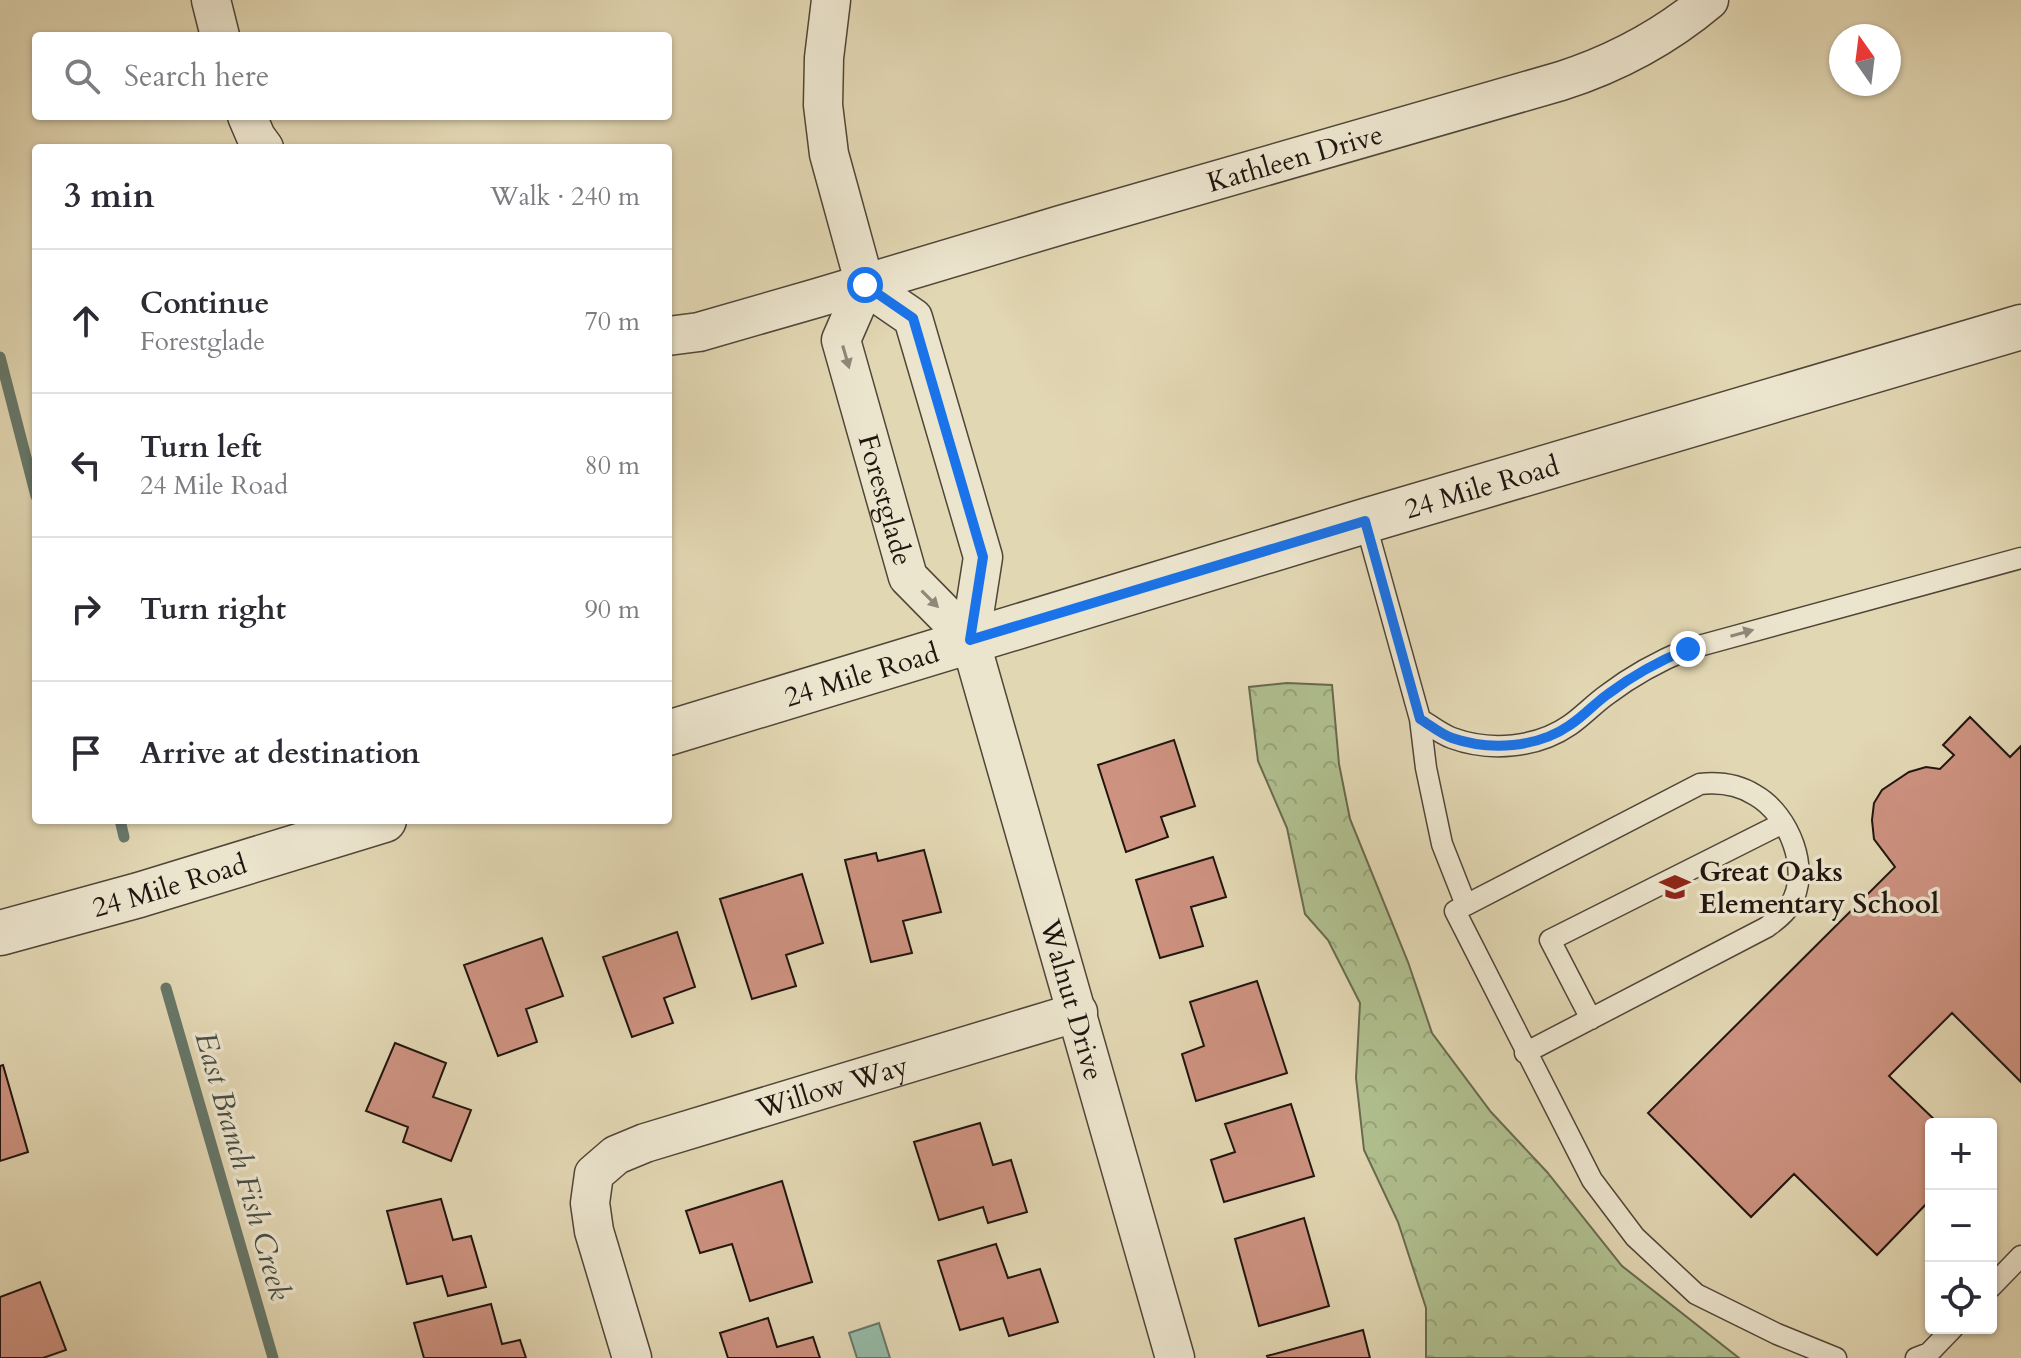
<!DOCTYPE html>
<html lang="en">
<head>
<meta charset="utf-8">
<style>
  body { margin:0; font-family:Cardo,serif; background:#f7f7f7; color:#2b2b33 }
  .controls { position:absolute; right:24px; bottom:24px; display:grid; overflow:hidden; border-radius:8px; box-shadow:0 2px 6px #0004 }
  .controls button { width:72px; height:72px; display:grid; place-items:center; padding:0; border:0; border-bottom:2px solid #e1e1e2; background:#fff; color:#2b2b33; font:40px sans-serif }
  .compass { position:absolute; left:1829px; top:24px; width:72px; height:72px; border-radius:50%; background:#fff; box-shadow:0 2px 6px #0004; rotate:346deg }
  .stop { position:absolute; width:24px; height:24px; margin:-18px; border:6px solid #1a73e8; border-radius:50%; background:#fff }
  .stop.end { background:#1a73e8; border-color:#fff; box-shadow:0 2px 8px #0008 }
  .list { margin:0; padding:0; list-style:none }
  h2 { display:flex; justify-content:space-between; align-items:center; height:104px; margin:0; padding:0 32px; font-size:34px }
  h2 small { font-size:26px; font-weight:400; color:#7c7c81 }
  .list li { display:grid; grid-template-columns:52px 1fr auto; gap:24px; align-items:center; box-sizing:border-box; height:144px; padding:0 32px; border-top:2px solid #e1e1e2 }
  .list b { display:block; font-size:30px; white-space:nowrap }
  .list p { margin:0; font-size:26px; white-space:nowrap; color:#7c7c81 }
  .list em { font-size:26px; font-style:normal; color:#7c7c81 }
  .icon { flex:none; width:44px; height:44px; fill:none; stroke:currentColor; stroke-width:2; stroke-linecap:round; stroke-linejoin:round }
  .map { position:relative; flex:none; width:2021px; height:1358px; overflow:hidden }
  .search { position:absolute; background:#fff; box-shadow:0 2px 6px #0004; left:32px; top:32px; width:640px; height:88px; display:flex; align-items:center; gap:20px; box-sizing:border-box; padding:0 28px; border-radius:8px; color:#7c7c81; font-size:30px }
  .panel { position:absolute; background:#fff; box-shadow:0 2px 6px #0004; left:32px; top:144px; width:640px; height:680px; border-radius:8px }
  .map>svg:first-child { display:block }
  .forest { fill:url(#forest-crowns); stroke:#686a4f; stroke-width:2 }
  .water { fill:#96baa7; stroke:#67786a; stroke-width:2 }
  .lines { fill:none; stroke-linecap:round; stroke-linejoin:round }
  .stream { stroke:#67786a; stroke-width:11 }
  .building { fill:#cd9280; stroke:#20150f; stroke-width:2 }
  .service-casing { stroke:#504638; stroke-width:23 }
  .minor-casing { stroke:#504638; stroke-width:41 }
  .tertiary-casing { stroke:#504638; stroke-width:47 }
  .service { stroke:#ece5ce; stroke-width:20 }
  .minor { stroke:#ece5ce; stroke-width:38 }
  .tertiary { stroke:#ece5ce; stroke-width:44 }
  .oneway { fill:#908778 }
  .route { stroke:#1a73e8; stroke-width:10 }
  .labels { text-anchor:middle; stroke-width:7; stroke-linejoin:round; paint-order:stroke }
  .street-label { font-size:28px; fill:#20150f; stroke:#ece5ce }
  .poi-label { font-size:28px; font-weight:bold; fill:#20150f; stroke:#ece5ce; text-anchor:start }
  .water-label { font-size:30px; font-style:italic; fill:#494f44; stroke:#ece5ce }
</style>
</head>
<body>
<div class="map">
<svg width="2021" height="1358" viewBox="0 0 2021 1358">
  <defs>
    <pattern id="forest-crowns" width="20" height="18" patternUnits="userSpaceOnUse" patternTransform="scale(2)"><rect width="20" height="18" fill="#b0bf8f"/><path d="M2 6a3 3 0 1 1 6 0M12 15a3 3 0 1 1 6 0" fill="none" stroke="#97a37a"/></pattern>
  </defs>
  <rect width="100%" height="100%" fill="#e2d7b3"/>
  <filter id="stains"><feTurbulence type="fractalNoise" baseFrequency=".0025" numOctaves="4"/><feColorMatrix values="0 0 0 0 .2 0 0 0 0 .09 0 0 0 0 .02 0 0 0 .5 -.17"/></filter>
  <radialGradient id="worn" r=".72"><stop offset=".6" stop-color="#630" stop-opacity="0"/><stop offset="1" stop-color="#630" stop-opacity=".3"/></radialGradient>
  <path class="forest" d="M1287,683l45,2 7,79 11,55 58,143 24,71 59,79 56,60 75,94 117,92h-313v-50l-28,-86 -34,-72 -8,-72 4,-75 -32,-63 -23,-26 -18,-86 -29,-67 -9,-74z"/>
  <path class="water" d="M879,1323l11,35h-33l-8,-25z"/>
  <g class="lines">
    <path class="stream" d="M0,357l36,139
      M120,820l4,17
      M166,988l107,370"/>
  </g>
  <path class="building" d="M1970,717l40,40 11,-11v336l-69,-69 -63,63 50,48h-8v75l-54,56 -83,-81 -43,43 -103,-104 247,-246 -21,-28 -2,-19 2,-17 8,-13 27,-18 17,-5 14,2 14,-14 -11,-10z
    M1174,740l21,66 -34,11 7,20 -42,15 -28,-87z
    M924,850l17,62 -38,9 9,32 -41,9 -26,-102 31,-7 2,8z
    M1213,857l13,40 -35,10 12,39 -43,12 -24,-78z
    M802,874l21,69 -37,12 10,31 -44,13 -32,-100z
    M677,932l18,55 -31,11 9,25 -41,14 -29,-80z
    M542,938l21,58 -37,13 11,33 -39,14 -34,-91z
    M1257,981l30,92 -91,28 -14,-47 22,-8 -14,-44z
    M395,1043l51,20 -13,34 38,13 -20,51 -48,-19 5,-15 -42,-16z
    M3,1065l25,87 -28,9v-95z
    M1291,1104l23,72 -90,26 -13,-42 24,-8 -10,-28z
    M980,1123l13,42 18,-5 16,52 -39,11 -5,-16 -44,13 -25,-78z
    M782,1181l30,101 -62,19 -18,-57 -32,9 -14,-42z
    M441,1199l12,41 18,-4 15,51 -38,9 -6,-20 -35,8 -20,-73z
    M1304,1218l25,88 -70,20 -24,-87z
    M996,1244l12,34 32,-9 18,53 -49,14 -6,-18 -43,12 -22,-69z
    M40,1282l26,68 -23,8h-43v-61z
    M491,1304l11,40 18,-4 6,18h-102l-10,-35z
    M768,1318l9,29 36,-10 7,21h-92l-8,-25z
    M1363,1330l7,28h-102l-1,-2z"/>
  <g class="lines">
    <g class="service-casing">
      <path id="service" d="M1365,521l55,198 6,49 16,76 24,61 -11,6 137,269 43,57 61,57 81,40 59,24
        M1420,719c10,6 21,15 32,19 38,14 85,10 118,-13 13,-9 25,-22 38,-31 25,-19 51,-33 80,-45l333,-91
        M1466,905l234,-121c19,-2 39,1 55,11 34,19 57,76 35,110 -5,9 -15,16 -23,22l-242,126
        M1591,1019l-41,-79 233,-117
        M1991,1287l30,-31
        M1916,1358l13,-5 24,-25"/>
    </g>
    <g class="minor-casing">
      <g id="minor">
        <path d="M211,0l9,36"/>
        <path id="s1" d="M831,0l-7,58 -1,47 6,49 36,131 48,33 70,239 -13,83 205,718"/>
        <path d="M247,116l9,21 8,11"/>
        <path id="s2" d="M865,285l-24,55 67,237 62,63"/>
        <path id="s3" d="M668,336l31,-4 118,-34 244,-73 500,-144c56,-18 103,-43 148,-81"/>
        <path id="s4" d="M632,1358l-38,-127 -4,-28 4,-29 22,-19 29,-12 433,-131"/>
      </g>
    </g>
    <g class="tertiary-casing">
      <g id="tertiary">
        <path id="s5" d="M668,733l697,-212 656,-194"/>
        <path id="s6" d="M0,933l139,-38 245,-75"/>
      </g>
    </g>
    <use href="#service" class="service"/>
    <use href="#minor" class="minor"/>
    <use href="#tertiary" class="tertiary"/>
  </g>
  <defs><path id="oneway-solid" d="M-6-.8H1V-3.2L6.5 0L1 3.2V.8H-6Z" transform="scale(2)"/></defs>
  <g class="oneway">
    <use href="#oneway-solid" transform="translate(846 357) rotate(74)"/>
    <use href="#oneway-solid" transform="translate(930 599) rotate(45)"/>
    <use href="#oneway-solid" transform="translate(1742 633) rotate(-16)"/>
  </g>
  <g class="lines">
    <path class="route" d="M865,285l48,33 70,239 -13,83 395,-119 55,198c10,6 21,15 32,19 38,13 85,10 118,-13 14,-9 25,-22 38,-31 25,-19 51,-33 80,-45"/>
  </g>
  <defs>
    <g id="school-bare" transform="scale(2.4)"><path d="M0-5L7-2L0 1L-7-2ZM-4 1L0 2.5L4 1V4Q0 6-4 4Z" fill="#8f2418" stroke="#ece5ce" stroke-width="2.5" paint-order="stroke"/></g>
  </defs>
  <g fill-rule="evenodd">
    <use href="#school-bare" x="1675" y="887"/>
  </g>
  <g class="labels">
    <g class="street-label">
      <text dy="10" stroke="none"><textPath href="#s3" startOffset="652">Kathleen Drive</textPath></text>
      <text dy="10" stroke="none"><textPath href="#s5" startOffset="850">24 Mile Road</textPath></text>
      <text dy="10" stroke="none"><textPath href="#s2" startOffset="226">Forestglade</textPath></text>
      <text dy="10" stroke="none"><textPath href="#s5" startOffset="202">24 Mile Road</textPath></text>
      <text dy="10" stroke="none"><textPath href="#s6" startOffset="176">24 Mile Road</textPath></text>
      <text dy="10" stroke="none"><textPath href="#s1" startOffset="1056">Walnut Drive</textPath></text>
      <text dy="10" stroke="none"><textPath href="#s4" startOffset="446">Willow Way</textPath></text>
    </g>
    <g class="poi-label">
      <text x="1699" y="881">Great Oaks<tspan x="1699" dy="32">Elementary School</tspan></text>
    </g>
    <g class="water-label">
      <text transform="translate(243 1166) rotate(74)" y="10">East Branch Fish Creek</text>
    </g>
  </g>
  <rect width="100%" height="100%" filter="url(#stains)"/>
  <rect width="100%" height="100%" fill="url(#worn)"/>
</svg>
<div class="controls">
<button>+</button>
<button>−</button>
<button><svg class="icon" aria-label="locate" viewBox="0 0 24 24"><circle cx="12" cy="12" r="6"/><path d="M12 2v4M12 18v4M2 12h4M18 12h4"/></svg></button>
</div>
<svg class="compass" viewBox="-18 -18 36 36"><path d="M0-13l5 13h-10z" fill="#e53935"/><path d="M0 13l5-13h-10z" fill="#7c7c81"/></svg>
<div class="stop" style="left:865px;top:285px"></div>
<div class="stop end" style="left:1688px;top:649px"></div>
<div class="search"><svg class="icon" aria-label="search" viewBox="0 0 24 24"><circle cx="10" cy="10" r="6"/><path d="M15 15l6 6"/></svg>Search here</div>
<section class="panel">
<h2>3 min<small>Walk · 240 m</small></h2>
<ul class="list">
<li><svg class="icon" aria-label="ahead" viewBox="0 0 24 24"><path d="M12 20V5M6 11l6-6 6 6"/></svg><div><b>Continue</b><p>Forestglade</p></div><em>70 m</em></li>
<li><svg class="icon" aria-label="left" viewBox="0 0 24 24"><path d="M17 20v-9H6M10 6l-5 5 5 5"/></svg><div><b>Turn left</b><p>24 Mile Road</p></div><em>80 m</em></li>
<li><svg class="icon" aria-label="right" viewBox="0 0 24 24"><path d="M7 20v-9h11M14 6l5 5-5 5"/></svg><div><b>Turn right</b></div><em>90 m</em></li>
<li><svg class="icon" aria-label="arrive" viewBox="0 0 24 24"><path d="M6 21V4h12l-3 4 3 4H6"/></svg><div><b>Arrive at destination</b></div></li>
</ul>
</section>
</div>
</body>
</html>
